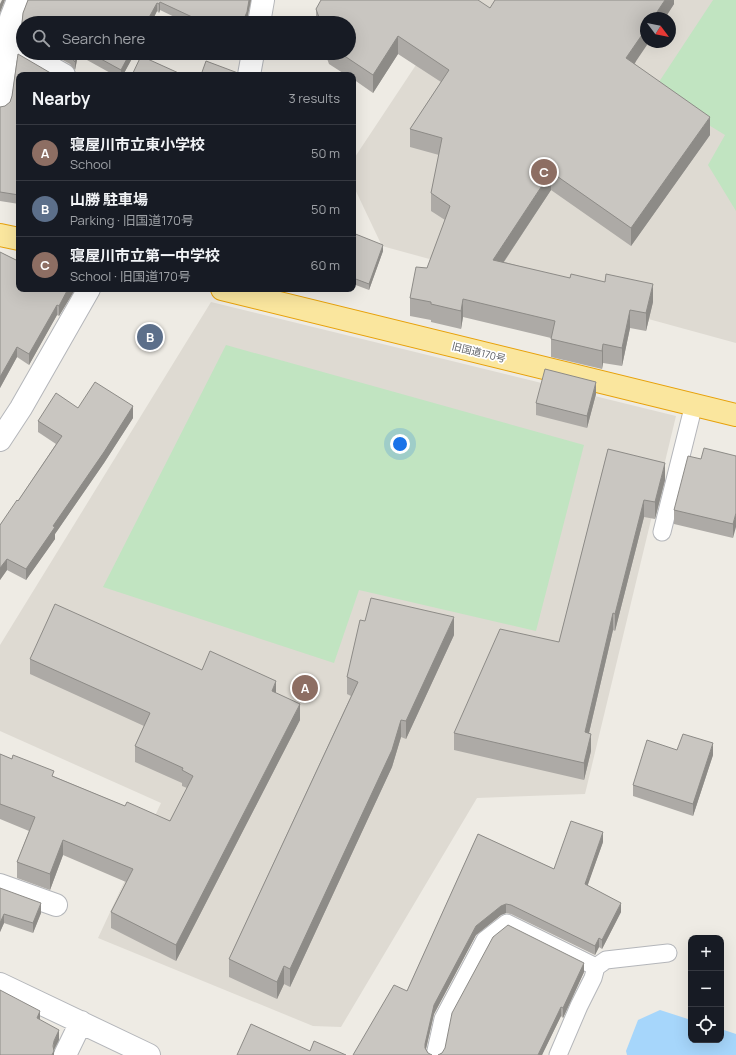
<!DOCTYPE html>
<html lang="en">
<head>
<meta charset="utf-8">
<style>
  body { margin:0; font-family:Manrope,"Noto Sans JP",sans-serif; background:#242831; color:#f1f3f6 }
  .controls { position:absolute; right:12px; bottom:12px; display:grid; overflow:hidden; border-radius:8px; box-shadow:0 4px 16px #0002 }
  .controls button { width:36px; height:36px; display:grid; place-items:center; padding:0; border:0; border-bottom:1px solid #363941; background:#171b24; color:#f1f3f6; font:20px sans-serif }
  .compass { position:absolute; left:640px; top:12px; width:36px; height:36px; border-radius:50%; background:#171b24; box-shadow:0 4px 16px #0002; rotate:122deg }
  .you { position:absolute; left:400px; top:444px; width:14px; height:14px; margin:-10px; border:3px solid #fff; border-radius:50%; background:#1a73e8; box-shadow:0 0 0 6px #1a73e833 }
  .badge { display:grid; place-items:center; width:26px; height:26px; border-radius:50%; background:#b45309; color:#fff; font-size:13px; font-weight:700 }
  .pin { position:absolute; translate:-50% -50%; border:2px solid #fff; box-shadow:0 1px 4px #0006 }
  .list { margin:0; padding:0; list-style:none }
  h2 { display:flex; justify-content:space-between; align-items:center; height:52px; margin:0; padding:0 16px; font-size:17px }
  h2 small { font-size:13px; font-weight:400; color:#9ea1a6 }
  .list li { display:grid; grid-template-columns:26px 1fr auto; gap:12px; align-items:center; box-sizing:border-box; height:56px; padding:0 16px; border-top:1px solid #363941 }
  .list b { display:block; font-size:15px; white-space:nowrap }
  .list p { margin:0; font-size:13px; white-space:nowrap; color:#9ea1a6 }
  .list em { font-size:13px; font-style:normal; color:#9ea1a6 }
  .icon { flex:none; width:22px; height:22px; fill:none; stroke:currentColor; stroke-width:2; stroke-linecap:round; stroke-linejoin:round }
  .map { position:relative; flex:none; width:736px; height:1055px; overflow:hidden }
  .search { position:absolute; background:#171b24; box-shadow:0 4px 16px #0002; left:16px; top:16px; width:340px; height:44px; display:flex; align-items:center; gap:10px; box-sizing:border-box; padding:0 14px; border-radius:22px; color:#9ea1a6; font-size:15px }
  .panel { position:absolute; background:#171b24; box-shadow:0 4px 16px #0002; left:16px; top:72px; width:340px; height:220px; border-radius:8px }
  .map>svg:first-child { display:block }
  .education { fill:#dedad2; fill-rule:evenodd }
  .green { fill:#c1e4c1 }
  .water { fill:#a6d6fb }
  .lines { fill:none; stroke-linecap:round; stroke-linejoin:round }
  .service-casing { stroke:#b4b6ba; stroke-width:19 }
  .minor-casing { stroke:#b4b6ba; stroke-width:24 }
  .trunk-casing { stroke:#e7a10a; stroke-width:24 }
  .service { stroke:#fff; stroke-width:17 }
  .minor { stroke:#fff; stroke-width:22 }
  .trunk { stroke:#fae69e; stroke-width:22 }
  .wall { fill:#adaaa6 }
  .shaded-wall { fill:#8d8b87 }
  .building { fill:#c9c6c1; stroke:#8d8b87 }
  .labels { text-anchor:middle; stroke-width:3.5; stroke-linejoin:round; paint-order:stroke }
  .street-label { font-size:10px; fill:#5c5f64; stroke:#fff }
</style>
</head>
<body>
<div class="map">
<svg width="736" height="1055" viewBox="0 0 736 1055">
  <rect width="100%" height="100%" fill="#eeebe4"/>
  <path class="education" d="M459,0h277v343l-354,-97 -29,-61v-25zM646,18h24v24h-24z
    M211,302l465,114 -91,378 -108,4 -136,229 -28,-1 -215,-88 63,-135 -161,-72v-86z"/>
  <path class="green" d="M713,0h23v211l-28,-46 17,-30 -72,-44z
    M226,345l358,100 -48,186 -177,-41 -25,73 -231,-76z"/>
  <path class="water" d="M660,1010l31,10v20h30v-11l15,5v21h-109l-1,-4 12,-31z"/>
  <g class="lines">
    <g class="service-casing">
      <path id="service" d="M662,532l32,-128
        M435,1055l8,-36 42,-79 22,-17 89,44
        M558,1055l21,-49 14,-28 3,-11 10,-7 62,-7"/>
    </g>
    <g class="minor-casing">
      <path id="minor" d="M259,23l4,-23
        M25,53l39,22
        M249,75l4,-22
        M0,103l11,-85 7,-18
        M0,440l21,-32 68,-119
        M0,885l56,20
        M0,984l149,71
        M65,1055l16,-33"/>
    </g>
    <g class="trunk-casing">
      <path id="trunk" d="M0,235l19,4
        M222,289l514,126"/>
    </g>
    <use href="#service" class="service"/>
    <use href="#minor" class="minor"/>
    <use href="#trunk" class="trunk"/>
  </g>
  <path class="wall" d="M28,0h223l-5,23h-59l-27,-13 -1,3 -2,-2 -6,12h-128v18l-2,1v-9l2,-20z
    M674,0v4l-9,14h-19l-11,46 75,71 -79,111 -80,-56 -47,72 149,40 -7,29 -16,-3 -8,38 -19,-3 -1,6 -51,-12v-19l-88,-21 -2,12 -30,-7v-2l-21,-4v-18l17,-30 18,-48 -14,-9v-18l8,-38 -29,-8v-18l31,-47 -43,-28 -25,39 -20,-14v-4h-7l-17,-11 -4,-11h24v-30h-33v-14l174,-1z
    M50,53h85l-12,22h-9l-36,-20 -3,15 -5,-6z
    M19,75v129l-19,-3v-94l5,-1 5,-4z
    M353,233l30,18 -14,39 -16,-6z
    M0,252l74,37v2l-15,25 -2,-1 -28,50 -12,-8 -17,31z
    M596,394l-9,34 -51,-13v-12z
    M78,408l55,10 -29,45 -49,71v5l-29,41 -19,-10 -7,10v-55l18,-24 38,-57 -18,-12v-11z
    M608,449l57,31 -10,39 -11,-2 -29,114 -2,-1 -24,103 2,18 -7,29 -130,-30v-17l105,-91z
    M736,456l-3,82 -59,-14v-14l27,-51z
    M365,621l89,14 -48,104 -5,-2 -9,30 -102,220 -6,-3 -7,15 -48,-22v-18l122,-263 -4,-2v-17z
    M30,659l172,11 74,23 24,27 -124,241 -65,-33v-16l15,-30 -63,-27 -13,35 -33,-12v-16l12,-31 -29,-12v-65l125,52 45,15 17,-33 -5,-2v-3l-47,-21v-16l9,-20 -114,-52z
    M677,750l36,5 -20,61 -60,-20v-11z
    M478,834l76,35 49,-27 -16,44 34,26 -19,37 -3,-2 -4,8 -84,-41 -5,-1 -5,2 -25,20 -42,79 -8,35 2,4 -75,2 54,-64z
    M0,888l41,25 -8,20 -29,-10 -4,9z
    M584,972l-21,46 -2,-2 -19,39h-104z"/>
  <path class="shaded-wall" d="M2,0h3l-5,13v-9z
    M249,0h2l-4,20 -1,3h-4z
    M665,0h9v4l-9,14h-12z
    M160,2v8l-1,3v-9z
    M157,3v8l-6,12h-5z
    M646,29v13h3l-23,34v-18z
    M21,33h2v8l-2,1z
    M398,36v18l-25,39v-18z
    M77,53h1v2l-3,15v-8z
    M130,53h5l-12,22h-2v-5z
    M710,117v18l-79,111v-18z
    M551,172v18l-58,88v-18z
    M383,245v6l-14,39v-6z
    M653,284v18l-7,29v-18z
    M68,289h6v2l-15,25v-10z
    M463,299v18l-2,12v-18z
    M57,305v10l-28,50v-11z
    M630,310v18l-8,38v-18z
    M603,344v19l-1,6v-18z
    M17,347v10l-17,31v-11z
    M596,382v12l-9,34v-12z
    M133,406v12l-29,45 -49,71v5l-29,41v-11l27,-43z
    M665,463v17l-10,39v-17z
    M644,500v17l-29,114v-17z
    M736,513v14l-3,11v-14z
    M7,559v11l-7,10v-12z
    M613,613v17l-28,120v-18z
    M454,617v18l-48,104v-18z
    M276,681v15l-4,-5z
    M300,704v16l-124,241v-16z
    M401,720v17l-9,30 -102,220v-18z
    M591,734v17l-7,29v-17z
    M713,743v12l-20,61v-12z
    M603,832v10l-18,51v-9z
    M63,840v15l-13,35v-16z
    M41,903v10l-8,20v-10z
    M621,903v9l-19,37v-9z
    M506,904v9l-5,2 -25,20 -42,79 -9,39v-9l9,-39 42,-79 25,-20z
    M4,914v9l-4,9v-9z
    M599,938v9l-4,8v-9z
    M584,963v9l-21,46v-10z
    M284,966v18l-7,15v-17z
    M561,1007v9l-19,39h-4z
    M40,1011v9l-3,-2z
    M59,1030v10l-5,10v5h-2l2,-14z"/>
  <path class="building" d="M28,0h221l-2,12 -5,11h-37l-45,-21 -1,2 -2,-1 -11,20h-123v10h-2l2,-20z
    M321,0h157l12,8 5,-8h170l-12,18h-7v11l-20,29 84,59 -79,111 -80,-56 -58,88 77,18 1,-4 34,8 1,-8 47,10 -7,29 -16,-3 -8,38 -19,-4 -1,7 -51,-12 4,-18 -92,-22 -2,12 -30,-7v-2l-21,-4 6,-31 11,1 23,-62 -19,-13 11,-55 -32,-9 39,-59 -51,-34 -25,39 -33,-22h9v-30h-28l-5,-14z
    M65,53h12l-2,9 -5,-6z
    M90,53h40l-9,17z
    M18,54l36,21h-35v120l-19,-3v-85l5,-1 5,-4 2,-6z
    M141,56l42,19h-51z
    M206,61l32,12 -1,2h-36z
    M353,233l30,12 -14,39 -16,-6z
    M0,252l18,9 1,-6v34h49l-9,17 -2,-1 -28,49 -12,-7 -17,30z
    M545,369l51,13 -9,34 -51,-13z
    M95,382l38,24 -29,46 -51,74 2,1 -29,42 -19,-10 -7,9v-43l17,-25 1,1 44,-65 -24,-15 18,-28 22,15z
    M704,448l32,8v57l-3,11 -59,-14 14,-54 13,3z
    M608,449l57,14 -10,39 -11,-2 -29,114 -2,-1 -28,119 6,2 -7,29 -130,-30 46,-104 59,13z
    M371,598l83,19 -48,104 -5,-1 -9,30 -102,219 -6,-3 -7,16 -48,-23 129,-277 -11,-5 13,-57 5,1z
    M55,604l147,66 8,-19 66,30 -4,10 28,13 -124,241 -65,-33 22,-43 -70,-29 -13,34 -33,-12 18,-45 -35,-13v-50l12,5 1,-4 41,16 -2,5 73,30 2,-4 43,19 23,-45 -11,-6 1,-2 -48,-22 15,-33 -120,-54z
    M683,734l30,9 -20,61 -60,-19 14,-45 30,10z
    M571,821l32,11 -18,52 36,19 -19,37 -3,-2 -4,8 -84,-41 -5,-1 -5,2 -25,20 -42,79 -9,39v4l3,5 4,2h-79l41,-70 13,6 71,-157 76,35z
    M0,888l41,15 -8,20 -29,-9 -4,9z
    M508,925l76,38 -21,45 -2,-1 -23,48h-100l4,-2 3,-5 7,-35 41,-76z
    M0,990l40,21 -3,7 22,12 -5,11 -1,5 1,5 -2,4h-52z
    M251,1024l59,27 4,-10 32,14h-109z"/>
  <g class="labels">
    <g class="street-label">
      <text transform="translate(479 352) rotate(14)" y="4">旧国道170号</text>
    </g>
  </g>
</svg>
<div class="controls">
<button>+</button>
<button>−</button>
<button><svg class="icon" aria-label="locate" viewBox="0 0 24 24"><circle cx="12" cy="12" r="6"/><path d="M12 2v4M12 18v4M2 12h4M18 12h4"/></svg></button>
</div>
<svg class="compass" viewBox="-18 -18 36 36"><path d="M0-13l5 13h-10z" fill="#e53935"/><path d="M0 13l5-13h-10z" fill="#9ea1a6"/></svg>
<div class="you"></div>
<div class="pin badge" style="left:305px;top:688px;background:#8d6e63">A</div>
<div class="pin badge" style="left:150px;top:337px;background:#5c6f8a">B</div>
<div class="pin badge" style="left:544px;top:172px;background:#8d6e63">C</div>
<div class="search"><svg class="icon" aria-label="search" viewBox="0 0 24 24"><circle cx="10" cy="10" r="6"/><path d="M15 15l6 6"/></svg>Search here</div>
<section class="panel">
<h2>Nearby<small>3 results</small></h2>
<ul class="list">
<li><span class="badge" style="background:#8d6e63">A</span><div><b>寝屋川市立東小学校</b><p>School</p></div><em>50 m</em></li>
<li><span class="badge" style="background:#5c6f8a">B</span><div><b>山勝 駐車場</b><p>Parking · 旧国道170号</p></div><em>50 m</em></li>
<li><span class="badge" style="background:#8d6e63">C</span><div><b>寝屋川市立第一中学校</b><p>School · 旧国道170号</p></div><em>60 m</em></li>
</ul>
</section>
</div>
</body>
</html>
